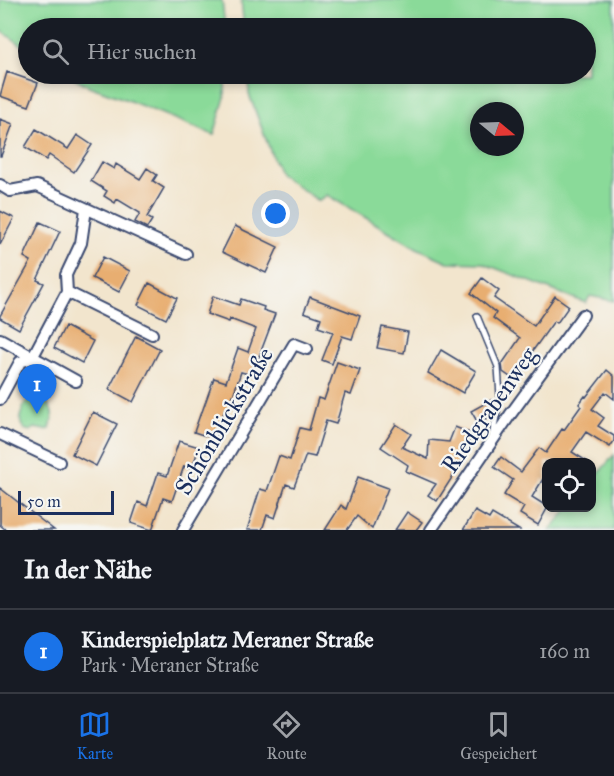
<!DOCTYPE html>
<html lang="de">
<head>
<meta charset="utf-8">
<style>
  body { margin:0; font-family:"IM FELL Great Primer",serif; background:#20242c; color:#f1f3f6 }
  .controls { position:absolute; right:18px; bottom:18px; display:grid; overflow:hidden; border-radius:12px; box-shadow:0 3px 9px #0003 }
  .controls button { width:54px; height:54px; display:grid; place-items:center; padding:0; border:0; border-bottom:2px solid #363941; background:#171b24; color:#f1f3f6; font:30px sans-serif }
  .compass { position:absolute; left:470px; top:102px; width:54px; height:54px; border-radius:50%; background:#171b24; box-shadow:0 3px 9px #0003; rotate:109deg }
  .scale { position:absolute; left:18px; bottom:15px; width:96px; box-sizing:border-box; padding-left:6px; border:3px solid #1b2f5e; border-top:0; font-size:16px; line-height:21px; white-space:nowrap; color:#1b2f5e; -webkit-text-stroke:4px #f6f6f2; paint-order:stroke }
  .you { position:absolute; left:276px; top:214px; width:21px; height:21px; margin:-15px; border:4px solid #fff; border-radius:50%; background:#1a73e8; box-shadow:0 0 0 9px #1a73e833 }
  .badge { display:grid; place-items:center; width:39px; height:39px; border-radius:50%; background:#1a73e8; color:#fff; font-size:20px; font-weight:700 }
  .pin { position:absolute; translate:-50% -50px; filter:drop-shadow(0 2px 3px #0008) }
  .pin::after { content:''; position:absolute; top:32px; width:21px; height:18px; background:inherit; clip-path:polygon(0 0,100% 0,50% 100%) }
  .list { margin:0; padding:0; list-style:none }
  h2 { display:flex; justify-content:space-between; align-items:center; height:78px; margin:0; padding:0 24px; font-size:26px }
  h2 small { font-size:20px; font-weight:400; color:#9ea1a6 }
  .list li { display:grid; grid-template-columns:39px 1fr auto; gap:18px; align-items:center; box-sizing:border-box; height:84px; padding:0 24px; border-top:2px solid #363941 }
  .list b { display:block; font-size:22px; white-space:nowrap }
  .list p { margin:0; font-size:20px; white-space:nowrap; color:#9ea1a6 }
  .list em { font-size:20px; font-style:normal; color:#9ea1a6 }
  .icon { flex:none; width:33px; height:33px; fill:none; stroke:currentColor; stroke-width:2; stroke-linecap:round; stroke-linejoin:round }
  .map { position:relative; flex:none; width:614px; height:530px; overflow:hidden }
  .search { position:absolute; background:#171b24; box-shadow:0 3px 9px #0003; left:18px; right:18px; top:18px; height:66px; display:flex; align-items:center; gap:15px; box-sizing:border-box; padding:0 21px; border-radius:33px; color:#9ea1a6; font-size:22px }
  .sheet { height:162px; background:#171b24 }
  nav { display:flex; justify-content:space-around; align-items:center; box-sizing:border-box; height:84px; border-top:2px solid #363941; background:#171b24; font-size:16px; color:#9ea1a6 }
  nav a { display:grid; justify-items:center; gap:3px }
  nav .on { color:#1a73e8 }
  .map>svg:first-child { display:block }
  .green { fill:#8ada99; stroke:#52847c; stroke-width:1.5; fill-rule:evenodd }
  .building { fill:#e8ae71 }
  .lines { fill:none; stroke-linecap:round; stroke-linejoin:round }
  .lane-casing { stroke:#3b4a6f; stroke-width:8 }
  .street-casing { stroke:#3b4a6f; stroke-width:14 }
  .lane { stroke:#fff; stroke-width:5 }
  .street { stroke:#fff; stroke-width:10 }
  .labels { text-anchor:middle; stroke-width:4.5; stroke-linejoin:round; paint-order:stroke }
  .street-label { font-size:24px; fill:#1b2f5e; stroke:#f6f6f2 }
</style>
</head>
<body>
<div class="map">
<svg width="614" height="530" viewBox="0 0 614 530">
  <rect width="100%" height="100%" fill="#f6f6f2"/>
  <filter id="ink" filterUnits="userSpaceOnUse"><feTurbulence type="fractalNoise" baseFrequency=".0167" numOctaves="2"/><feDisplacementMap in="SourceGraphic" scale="12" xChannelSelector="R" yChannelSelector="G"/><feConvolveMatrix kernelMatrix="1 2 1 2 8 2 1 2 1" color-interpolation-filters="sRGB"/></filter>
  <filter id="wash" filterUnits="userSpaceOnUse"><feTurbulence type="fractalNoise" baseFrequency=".008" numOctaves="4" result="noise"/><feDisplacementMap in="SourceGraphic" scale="24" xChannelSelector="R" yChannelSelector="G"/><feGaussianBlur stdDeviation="1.35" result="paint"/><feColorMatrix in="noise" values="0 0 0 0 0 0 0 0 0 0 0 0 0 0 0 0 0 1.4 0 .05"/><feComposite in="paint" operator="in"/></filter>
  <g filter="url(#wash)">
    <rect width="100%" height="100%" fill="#f2e5cd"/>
    <path class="green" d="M0,0h222l3,28h-197v21l-28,-19z
      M241,0h373v301l-24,-5 -4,7 -104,-40 -34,-1 -31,-14 -90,-53 -8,6 -40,-27 -30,-80 -1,-20h338v-46h-342zM479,111h36v36h-36z
      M67,74h158v23l-11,38 -84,-34 -41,-15z
      M39,391l3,4v9l5,-1c7,9 6,15 3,26l-6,1 -9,-2 -5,3 -6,-2 -3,-5 -1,-7 4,-12 9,-7z
      M614,455v75h-64l19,-22h23v-27z"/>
    <g id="blocks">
      <path class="building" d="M7,72l31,11 -9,23 -29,-10z
        M0,119l13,5 -12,32h-1z
        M36,129l32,20 9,-14 15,10 -18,27 -25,-17 -3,5 -21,-13z
        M102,162l12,7 2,-5 24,15 7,-11 10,7 -4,6 11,7 -17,29 5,3 -5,8 -12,-6 5,-9 -23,-14 -2,4 -11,-7 3,-5 -16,-10z
        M0,211l14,7 -14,27z
        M40,222l20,9 -23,49 7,3 -25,46 -19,-11v-2l31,-55 -7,-4z
        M235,226l43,21 -12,26 -44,-21z
        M103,257l27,14 -11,21 -27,-14z
        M482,278l17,13 -5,7 40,28 21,-30 14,10 -12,17 -3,-2 -25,35 3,2 -16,23 -13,-9 -1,-8 18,-26 -27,-20 3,-5 -25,-20z
        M149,283l28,15 -11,21 -28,-14z
        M213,296l26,9 2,-6 23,8 -1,3 12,4 -23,61 -11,-3 -13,38 -3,-1 -10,30 -21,-7 7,-20h1l12,-34 12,4 12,-34 10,4 8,-23 -26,-10 -1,3 -22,-8z
        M310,297l50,19 -8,23 -10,-3 -10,28 -10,-4 11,-28 -15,-5 3,-9 -17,-6z
        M65,326l28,15 -11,22 -28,-15z
        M382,327l26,5 -4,21 -27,-5z
        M136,336l24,13 -27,53 -24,-13z
        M441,350l35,21 -13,22 -35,-20z
        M337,362l23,8 -9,25 -6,-2 -9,31 -10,-3 -11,36 -9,-2 -12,32 -8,-3 -11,34 -8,-3 -5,15h-15l13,-41 7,2 12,-35 11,4 10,-32 9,2 9,-32 6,2z
        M607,370l7,6v23l-9,-7 -13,17 12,9 -6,8 16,10v5l-4,6 -24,-15 -14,20 16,10h-42v20l-3,-3 -11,18 16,10 -10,18 -18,-11 4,-7 -20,-12 9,-15 -19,-13 7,-10 20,15 18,-24 7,5 16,-24 2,1 17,-24 -2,-2 6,-8 1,1z
        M491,400l-2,17 -11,6 -7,-12z
        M93,412l24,12 -21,42 -24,-12z
        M396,424l15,10 -9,13 26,12 1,-19 20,2 6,-15 17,7 -12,31 -23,36 -9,-6 8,-11 -30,-13 2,-6 -27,-18z
        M179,441l20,6 -7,22 -8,-3 -12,35 -9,-3 -11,32 -21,-7 7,-21 9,4 11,-33 9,3z
        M358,477l30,11 -16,41 -15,-13 -10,14h-22l16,-25 5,4z
        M0,488l41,32 13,10h-48l-6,-5z
        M475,511l14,8 3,-5 27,16h-56z
        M407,512l15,10 -6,8h-21z"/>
    </g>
  </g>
  <g filter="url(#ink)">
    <use href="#blocks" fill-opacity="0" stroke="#3b4a6f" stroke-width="1.5"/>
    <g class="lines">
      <g class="lane-casing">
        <path id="lane" d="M477,316l21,51 2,29 -8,41"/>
      </g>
      <g class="street-casing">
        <path id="street" d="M0,185l10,6 27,-5 149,68
          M67,292l85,42
          M0,339l76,42
          M0,399l20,-37 12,-4 35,-66 -1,-17 15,-32 5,-34
          M0,434l59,28
          M183,530l111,-186 13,5
          M431,530l79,-115 73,-100"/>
      </g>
      <use href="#lane" class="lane"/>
      <use href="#street" class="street"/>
    </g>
  </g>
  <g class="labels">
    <g class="street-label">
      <text transform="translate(489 410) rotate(-55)" y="8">Riedgrabenweg</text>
      <text transform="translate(224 421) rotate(-59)" y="8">Schönblickstraße</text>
    </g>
  </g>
</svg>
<div class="controls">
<button><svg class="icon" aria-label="locate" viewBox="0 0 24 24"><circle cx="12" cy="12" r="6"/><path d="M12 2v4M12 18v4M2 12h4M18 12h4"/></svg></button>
</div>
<svg class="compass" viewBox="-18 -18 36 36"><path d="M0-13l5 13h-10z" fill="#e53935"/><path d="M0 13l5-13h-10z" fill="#9ea1a6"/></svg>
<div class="scale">50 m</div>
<div class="you"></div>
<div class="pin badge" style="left:37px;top:414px">1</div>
<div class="search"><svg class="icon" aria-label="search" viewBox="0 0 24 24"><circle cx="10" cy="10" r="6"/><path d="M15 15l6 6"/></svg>Hier suchen</div>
</div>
<section class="sheet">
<h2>In der Nähe<small></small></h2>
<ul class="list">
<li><span class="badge">1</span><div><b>Kinderspielplatz Meraner Straße</b><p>Park · Meraner Straße</p></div><em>160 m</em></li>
</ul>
</section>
<nav>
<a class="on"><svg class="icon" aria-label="map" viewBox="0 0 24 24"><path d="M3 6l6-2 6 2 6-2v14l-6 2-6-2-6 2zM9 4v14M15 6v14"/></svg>Karte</a>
<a><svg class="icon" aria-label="directions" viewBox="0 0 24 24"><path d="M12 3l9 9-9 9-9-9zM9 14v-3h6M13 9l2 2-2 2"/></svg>Route</a>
<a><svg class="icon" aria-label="saved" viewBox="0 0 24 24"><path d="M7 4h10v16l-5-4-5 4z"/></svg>Gespeichert</a>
</nav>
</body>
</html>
